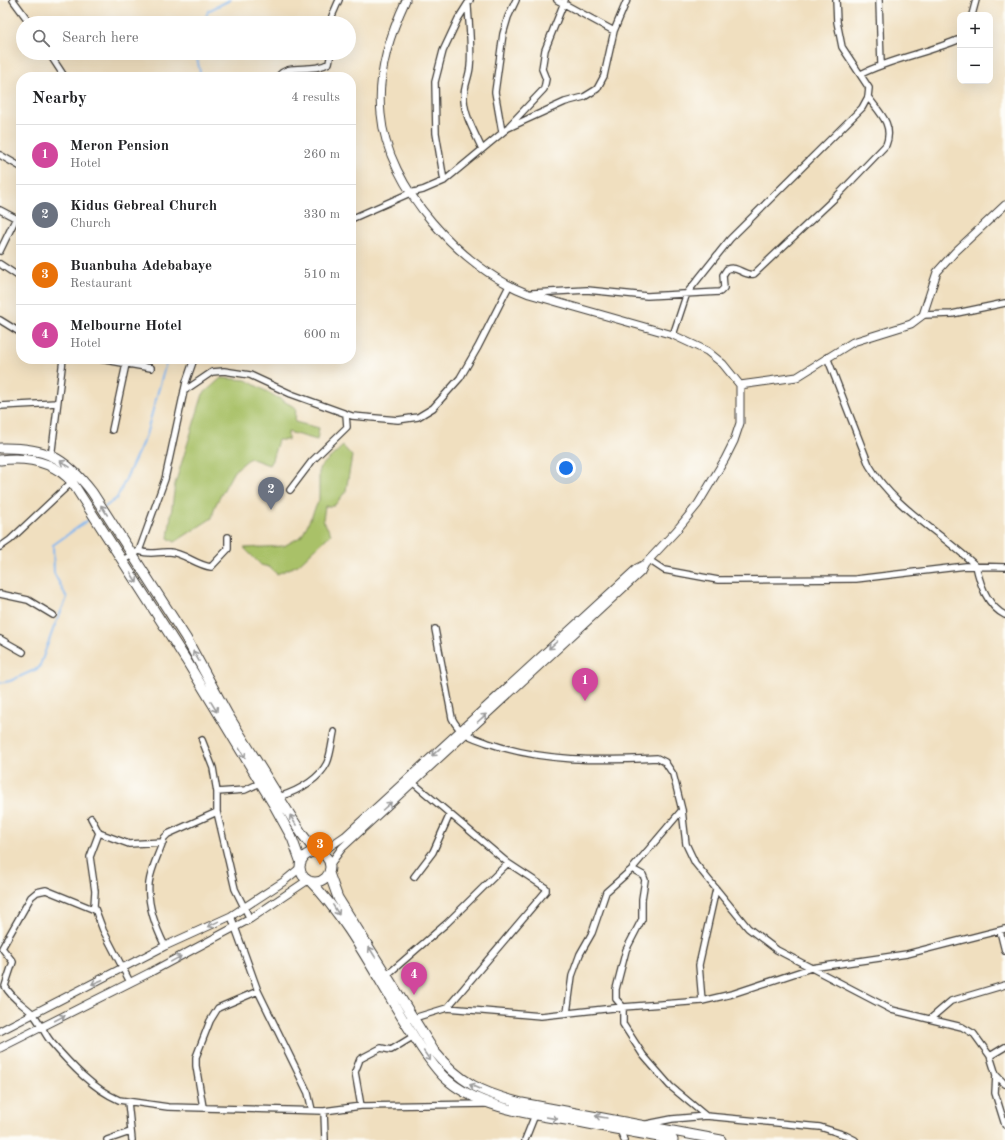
<!DOCTYPE html>
<html lang="en">
<head>
<meta charset="utf-8">
<style>
  body { margin:0; font-family:"Old Standard TT",serif; background:#f2f2f2; color:#202124 }
  .controls { position:absolute; right:12px; top:12px; display:grid; overflow:hidden; border-radius:8px; box-shadow:0 4px 16px #0002 }
  .controls button { width:36px; height:36px; display:grid; place-items:center; padding:0; border:0; border-bottom:1px solid #e0e0e0; background:#fff; color:#202124; font:20px sans-serif }
  .you { position:absolute; left:566px; top:468px; width:14px; height:14px; margin:-10px; border:3px solid #fff; border-radius:50%; background:#1a73e8; box-shadow:0 0 0 6px #1a73e833 }
  .badge { display:grid; place-items:center; width:26px; height:26px; border-radius:50%; background:#d1495b; color:#fff; font-size:13px; font-weight:700 }
  .pin { position:absolute; translate:-50% -33px; filter:drop-shadow(0 1px 2px #0008) }
  .pin::after { content:''; position:absolute; top:21px; width:14px; height:12px; background:inherit; clip-path:polygon(0 0,100% 0,50% 100%) }
  .list { margin:0; padding:0; list-style:none }
  h2 { display:flex; justify-content:space-between; align-items:center; height:52px; margin:0; padding:0 16px; font-size:17px }
  h2 small { font-size:13px; font-weight:400; color:#757577 }
  .list li { display:grid; grid-template-columns:26px 1fr auto; gap:12px; align-items:center; box-sizing:border-box; height:60px; padding:0 16px; border-top:1px solid #e0e0e0 }
  .list b { display:block; font-size:15px; white-space:nowrap }
  .list p { margin:0; font-size:13px; white-space:nowrap; color:#757577 }
  .list em { font-size:13px; font-style:normal; color:#757577 }
  .icon { flex:none; width:22px; height:22px; fill:none; stroke:currentColor; stroke-width:2; stroke-linecap:round; stroke-linejoin:round }
  .map { position:relative; flex:none; width:1005px; height:1140px; overflow:hidden }
  .search { position:absolute; background:#fff; box-shadow:0 4px 16px #0002; left:16px; top:16px; width:340px; height:44px; display:flex; align-items:center; gap:10px; box-sizing:border-box; padding:0 14px; border-radius:22px; color:#757577; font-size:15px }
  .panel { position:absolute; background:#fff; box-shadow:0 4px 16px #0002; left:16px; top:72px; width:340px; height:292px; border-radius:16px }
  .map>svg:first-child { display:block }
  .green { fill:#a9c167; stroke:#626e42 }
  .lines { fill:none; stroke-linecap:round; stroke-linejoin:round }
  .stream { stroke:#82b7f0; stroke-width:2 }
  .minor-casing { stroke:#3c3934; stroke-width:8 }
  .tertiary-casing { stroke:#3c3934; stroke-width:9 }
  .trunk-casing { stroke:#3c3934; stroke-width:11 }
  .minor { stroke:#fff; stroke-width:5.5 }
  .tertiary { stroke:#fff; stroke-width:7 }
  .trunk { stroke:#fff; stroke-width:9 }
  .oneway { stroke:#999 }
</style>
</head>
<body>
<div class="map">
<svg width="1005" height="1140" viewBox="0 0 1005 1140">
  <rect width="100%" height="100%" fill="#fdfcf7"/>
  <filter id="ink" filterUnits="userSpaceOnUse"><feTurbulence type="fractalNoise" baseFrequency=".025" numOctaves="2"/><feDisplacementMap in="SourceGraphic" scale="8" xChannelSelector="R" yChannelSelector="G"/><feConvolveMatrix kernelMatrix="1 2 1 2 8 2 1 2 1" color-interpolation-filters="sRGB"/></filter>
  <filter id="wash" filterUnits="userSpaceOnUse"><feTurbulence type="fractalNoise" baseFrequency=".012" numOctaves="4" result="noise"/><feDisplacementMap in="SourceGraphic" scale="16" xChannelSelector="R" yChannelSelector="G"/><feGaussianBlur stdDeviation="0.9" result="paint"/><feColorMatrix in="noise" values="0 0 0 0 0 0 0 0 0 0 0 0 0 0 0 0 0 1.4 0 .05"/><feComposite in="paint" operator="in"/></filter>
  <g filter="url(#wash)">
    <rect width="100%" height="100%" fill="#f0dfbf"/>
    <path class="green" d="M221,378l25,2 50,28 -1,14 24,6 -2,12 -29,-8v8h-10l-6,20 -3,5 -19,-7 -16,13 -19,35 -3,12 -37,24 -7,-4 7,-54 28,-90z
      M343,446l9,10 -6,35 -12,15h-9l-2,14 8,14 -33,31 -21,9 -8,-7 -8,-2 -17,-17 40,-2 18,-10 17,-36v-32z"/>
    <g class="lines">
      <path class="stream" d="M204,23l4,-12 22,-11
        M196,53l5,24
        M105,507l12,-9 29,-63 21,-76
        M0,683l10,-2 29,-13 15,-41 13,-29 -13,-25 -1,-28 38,-27"/>
    </g>
  </g>
  <g filter="url(#ink)">
    <g class="lines">
      <g class="minor-casing">
        <path id="minor" d="M13,0l17,23
          M557,0l57,31
          M879,0l2,64
          M468,6c1,20 4,41 2,61 -1,11 -7,21 -6,33 1,17 11,33 18,49
          M972,15l4,-15
          M331,23l1,-7 7,-16
          M49,53l15,23
          M861,74c32,-16 67,-21 99,-35
          M278,77c9,-15 34,-3 51,-14l2,-10
          M509,126l35,-37 2,-10 -4,-10 3,-19 20,-50
          M502,132l-7,-40 8,-58 5,-17 8,-17
          M0,155l21,12
          M444,181l-8,-48 -1,-51 8,-31 15,-32 12,-19
          M0,210l21,11
          M351,219l59,-26 13,-3 21,-9 64,-53 57,-26 19,-5 13,-8 7,-13 10,-45 13,-31
          M0,251l16,-33
          M0,264l21,14
          M532,293l55,-3 60,6 73,-4 4,-4 -1,-13 4,-6c11,-4 17,8 27,5l84,-79 48,-50c8,-20 -6,-32 -18,-48
          M923,315l29,-1 53,-11
          M0,320l21,13
          M673,335l14,-42 43,-54 132,-131 6,-11 1,-9 -27,-41 -5,-25 -1,-22
          M827,357l42,108c25,43 72,67 107,101 4,18 11,40 29,49
          M100,359l51,9
          M184,391l28,-19 12,-1 26,4 41,19 61,22 46,4 20,-3 15,-9 27,-30 18,-31 31,-61
          M0,406l57,-3
          M112,430l14,-66
          M51,458l12,-99
          M290,490l22,-29 35,-34 -1,-13
          M0,547l10,-7 64,-60
          M139,551c13,5 18,0 31,1 14,1 26,13 41,15l17,-18v-12
          M123,560l16,-9 26,-72 21,-97 8,-23
          M649,560l15,10 54,10 138,-1 110,-13 39,1
          M0,594l28,6 25,15
          M435,629l17,89c8,17 21,19 36,25 55,19 111,18 169,15l8,4 8,12 9,36 4,34 9,19 53,65 29,22 115,60 70,17 12,7 16,22 6,19 -1,18 10,32
          M0,639l23,13
          M202,740l11,28 4,24v20l18,77 15,30
          M411,781l97,82 38,25v3l-99,117
          M217,792l28,-2 15,-7
          M279,797c18,-6 39,-16 48,-34 4,-9 5,-22 7,-31
          M91,818l8,15 -9,24 5,34 -1,15 9,24 27,52
          M99,833l30,11 34,-2
          M632,869l50,-59
          M414,877l19,-25 17,-38
          M95,910l-49,-20 -9,2 -6,5 -29,51 11,14 -8,24c7,13 18,18 28,28 8,9 11,20 19,29 18,21 41,46 67,57l49,7 156,4 37,-5 126,-2
          M231,916l27,75 50,102 4,17
          M1000,931l5,20
          M165,946c-9,-18 -18,-43 -16,-63 2,-16 11,-31 15,-45l4,-4 49,-22
          M387,975l60,-52 61,-60
          M702,1001l-3,-36 17,-76
          M567,1013l5,-37 8,-22 12,-21 14,-41 26,-23 11,6 2,5 -3,19v20l-16,31 -10,39v10l7,8v17l20,31 27,31 36,30 114,11 25,8 10,5
          M930,1019l21,-18 54,-16
          M404,1021l43,-13 94,8 82,-9 79,-6 30,-7 79,-26 96,-14 98,-25
          M990,1056l15,-9
          M996,1075l9,9
          M128,1102l4,38
          M361,1106l-6,-34 5,-13 21,-11 10,2 23,-14
          M203,1107l-7,-41v-9l14,-36 8,-13 40,-17
          M324,1111l1,29
          M647,1124l25,-5 34,-3
          M620,1129l4,11
          M107,1140l23,-8
          M525,1140l10,-25"/>
      </g>
      <g class="tertiary-casing">
        <path id="tertiary" d="M740,385l57,-8 56,-35 58,-18 12,-9 14,-43 18,-20 50,-47
          M320,853l25,-17 292,-268 6,-3
          M330,864l12,-16 299,-276 4,-8 31,-33 22,-27 27,-45 9,-18 6,-18v-38l-17,-21 -16,-13 -34,-16 -144,-41c-67,-25 -142,-107 -148,-180 -4,-38 9,-80 25,-114
          M0,1031l165,-85 66,-30 52,-34 17,-14
          M0,1048l149,-75 101,-54 58,-39"/>
      </g>
      <g class="trunk-casing">
        <path id="trunk" d="M0,448c45,-1 65,9 92,44l94,146 42,77 74,119 14,18
          M0,460c26,-3 53,1 72,22l114,178 89,147 17,31 9,25
          M300 867a15 15 0 1 1 30 0a15 15 0 1 1-30 0Z
          M329,873l9,25 96,153c26,32 48,42 88,52l199,37
          M310,881c38,38 67,97 96,143 11,17 22,37 37,52 35,34 95,39 141,47 30,6 60,11 89,17"/>
      </g>
      <use href="#minor" class="minor"/>
      <use href="#tertiary" class="tertiary"/>
      <use href="#trunk" class="trunk"/>
    </g>
    <defs><path id="oneway-shaft" d="M-6 0H5M1.5-3L5.5 0L1.5 3" fill="none" stroke-width="1.6" stroke-linecap="round" stroke-linejoin="round"/></defs>
    <g class="oneway">
      <use href="#oneway-shaft" transform="translate(65 464) rotate(-148)"/>
      <use href="#oneway-shaft" transform="translate(104 510) rotate(-123)"/>
      <use href="#oneway-shaft" transform="translate(134 578) rotate(58)"/>
      <use href="#oneway-shaft" transform="translate(553 645) rotate(138)"/>
      <use href="#oneway-shaft" transform="translate(196 656) rotate(-120)"/>
      <use href="#oneway-shaft" transform="translate(214 707) rotate(59)"/>
      <use href="#oneway-shaft" transform="translate(482 718) rotate(-42)"/>
      <use href="#oneway-shaft" transform="translate(436 752) rotate(137)"/>
      <use href="#oneway-shaft" transform="translate(242 753) rotate(59)"/>
      <use href="#oneway-shaft" transform="translate(387 806) rotate(-42)"/>
      <use href="#oneway-shaft" transform="translate(293 820) rotate(-121)"/>
      <use href="#oneway-shaft" transform="translate(336 910) rotate(58)"/>
      <use href="#oneway-shaft" transform="translate(213 924) rotate(154)"/>
      <use href="#oneway-shaft" transform="translate(372 952) rotate(-122)"/>
      <use href="#oneway-shaft" transform="translate(176 959) rotate(-29)"/>
      <use href="#oneway-shaft" transform="translate(97 982) rotate(157)"/>
      <use href="#oneway-shaft" transform="translate(60 1018) rotate(-28)"/>
      <use href="#oneway-shaft" transform="translate(427 1056) rotate(56)"/>
      <use href="#oneway-shaft" transform="translate(475 1087) rotate(-156)"/>
      <use href="#oneway-shaft" transform="translate(601 1117) rotate(-170)"/>
      <use href="#oneway-shaft" transform="translate(552 1118) rotate(10)"/>
    </g>
  </g>
</svg>
<div class="controls">
<button>+</button>
<button>−</button>
</div>
<div class="you"></div>
<div class="pin badge" style="left:585px;top:701px;background:#d1479c">1</div>
<div class="pin badge" style="left:271px;top:510px;background:#6b7280">2</div>
<div class="pin badge" style="left:320px;top:865px;background:#e8710a">3</div>
<div class="pin badge" style="left:414px;top:995px;background:#d1479c">4</div>
<div class="search"><svg class="icon" aria-label="search" viewBox="0 0 24 24"><circle cx="10" cy="10" r="6"/><path d="M15 15l6 6"/></svg>Search here</div>
<section class="panel">
<h2>Nearby<small>4 results</small></h2>
<ul class="list">
<li><span class="badge" style="background:#d1479c">1</span><div><b>Meron Pension</b><p>Hotel</p></div><em>260 m</em></li>
<li><span class="badge" style="background:#6b7280">2</span><div><b>Kidus Gebreal Church</b><p>Church</p></div><em>330 m</em></li>
<li><span class="badge" style="background:#e8710a">3</span><div><b>Buanbuha Adebabaye</b><p>Restaurant</p></div><em>510 m</em></li>
<li><span class="badge" style="background:#d1479c">4</span><div><b>Melbourne Hotel</b><p>Hotel</p></div><em>600 m</em></li>
</ul>
</section>
</div>
</body>
</html>
